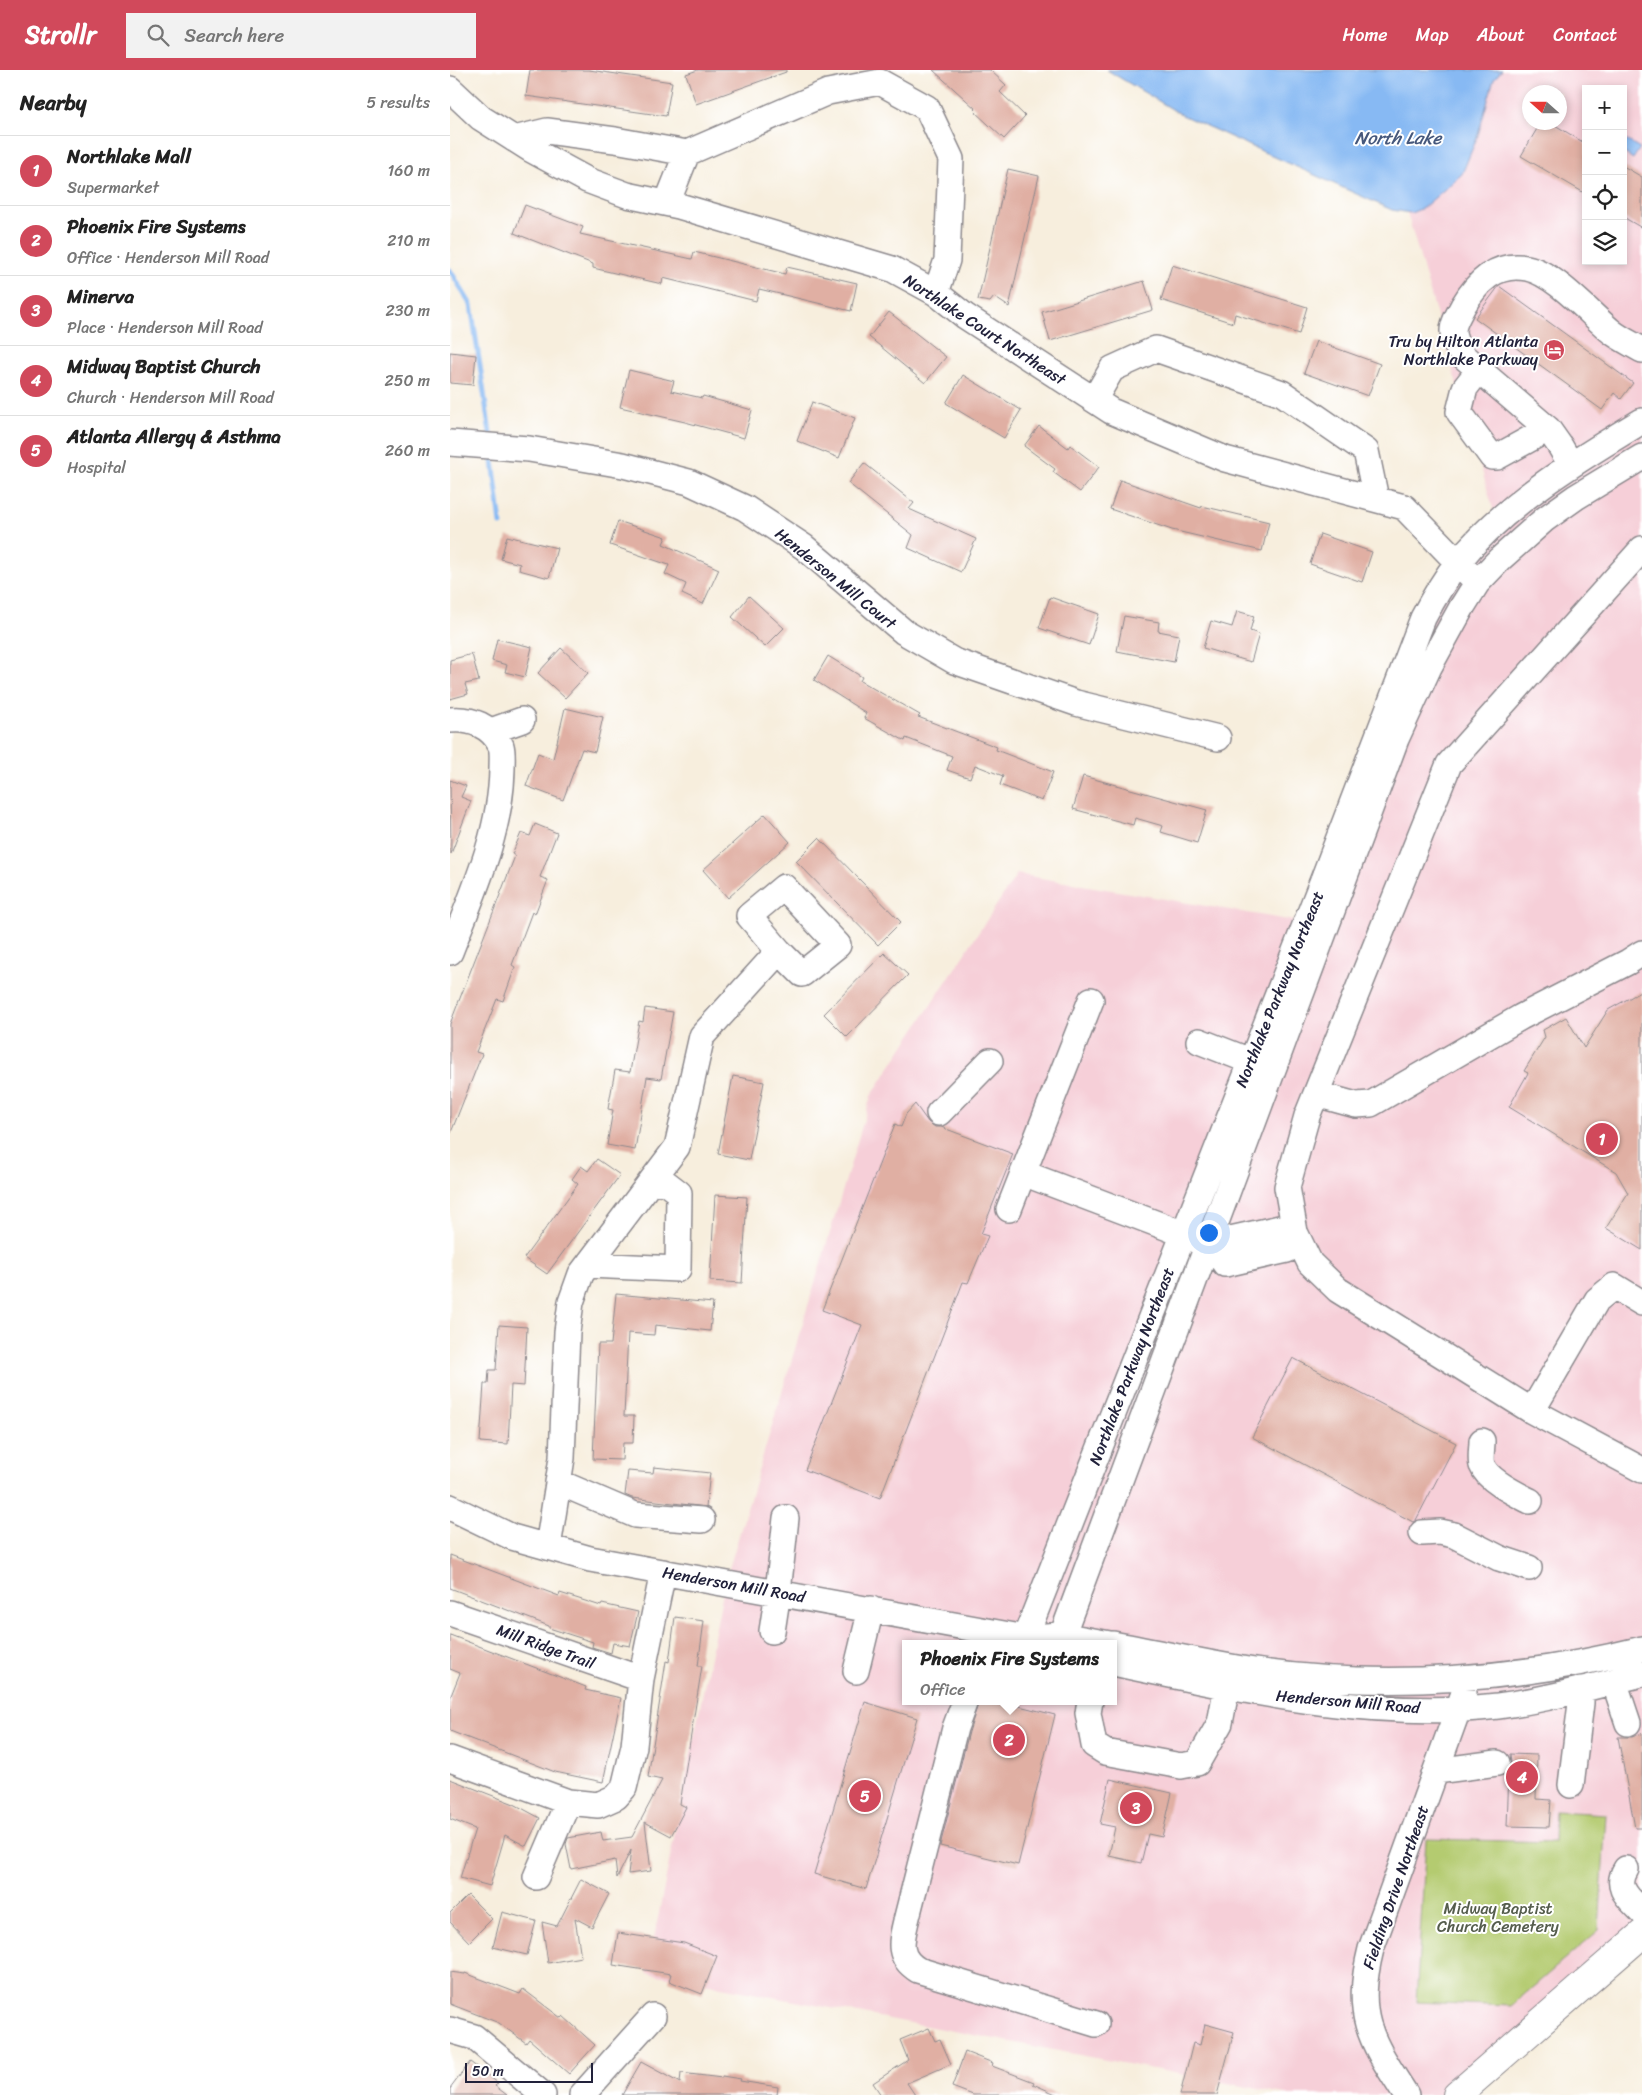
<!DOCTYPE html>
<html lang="en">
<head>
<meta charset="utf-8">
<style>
  body { margin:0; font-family:Sriracha,sans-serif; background:#f2f2f2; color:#222 }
  .controls { position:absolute; right:15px; top:15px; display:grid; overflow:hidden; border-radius:0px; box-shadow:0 2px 8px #0003 }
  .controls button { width:45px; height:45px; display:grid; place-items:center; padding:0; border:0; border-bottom:1px solid #e0e0e0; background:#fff; color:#222; font:25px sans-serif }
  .compass { position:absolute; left:1072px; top:15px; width:45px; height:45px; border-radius:50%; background:#fff; box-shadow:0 2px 8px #0003; rotate:291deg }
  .scale { position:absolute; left:15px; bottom:12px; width:128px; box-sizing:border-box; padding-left:5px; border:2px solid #22223b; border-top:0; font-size:14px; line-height:18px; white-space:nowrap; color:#22223b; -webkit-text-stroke:4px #fff; paint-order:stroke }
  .you { position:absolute; left:758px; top:1162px; width:18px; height:18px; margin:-12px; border:4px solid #fff; border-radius:50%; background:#1a73e8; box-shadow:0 0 0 8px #1a73e833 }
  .badge { display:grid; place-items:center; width:32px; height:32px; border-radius:50%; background:#d1495b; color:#fff; font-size:16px; font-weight:700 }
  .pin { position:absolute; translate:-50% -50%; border:2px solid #fff; box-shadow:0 1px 5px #0006 }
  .popup { position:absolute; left:452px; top:1570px; width:215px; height:65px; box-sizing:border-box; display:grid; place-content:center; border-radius:0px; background:#fff; filter:drop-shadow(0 1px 4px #0005); font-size:16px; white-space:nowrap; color:#767676 }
  .popup b { font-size:19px; color:#222 }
  .popup::after { content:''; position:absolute; left:50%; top:100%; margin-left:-10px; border:10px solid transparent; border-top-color:#fff }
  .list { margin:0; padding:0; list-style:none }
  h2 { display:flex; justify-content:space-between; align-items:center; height:65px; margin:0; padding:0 20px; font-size:21px }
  h2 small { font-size:16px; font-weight:400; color:#767676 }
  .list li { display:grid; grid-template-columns:32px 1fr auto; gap:15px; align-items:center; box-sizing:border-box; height:70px; padding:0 20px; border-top:1px solid #e0e0e0 }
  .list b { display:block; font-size:19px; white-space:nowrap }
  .list p { margin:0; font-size:16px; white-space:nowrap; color:#767676 }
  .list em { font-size:16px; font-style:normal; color:#767676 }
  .icon { flex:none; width:28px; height:28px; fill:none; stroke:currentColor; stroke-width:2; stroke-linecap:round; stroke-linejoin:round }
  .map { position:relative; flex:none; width:1192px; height:2025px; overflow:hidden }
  header { display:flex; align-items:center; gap:30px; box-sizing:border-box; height:70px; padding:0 25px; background:#d1495b; color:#fff }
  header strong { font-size:24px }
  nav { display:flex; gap:28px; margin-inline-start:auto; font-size:18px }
  .search { width:350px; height:45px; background:#f2f2f2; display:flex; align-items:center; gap:12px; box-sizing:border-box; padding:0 18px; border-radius:0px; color:#767676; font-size:19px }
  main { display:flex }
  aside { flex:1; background:#fff }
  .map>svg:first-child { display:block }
  .built { fill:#f6cfd8; fill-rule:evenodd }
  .green { fill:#b4cb6f; stroke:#6b7655 }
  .water { fill:#87b9f3; stroke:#546e97 }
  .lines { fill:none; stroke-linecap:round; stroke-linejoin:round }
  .stream { stroke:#87b9f3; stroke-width:5 }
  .building { fill:#e0afa3 }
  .minor-casing { stroke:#8c888c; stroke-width:28 }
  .major-casing { stroke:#8c888c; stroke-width:30 }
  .minor { stroke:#fff; stroke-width:25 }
  .major { stroke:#fff; stroke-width:28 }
  .labels { text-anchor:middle; stroke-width:4; stroke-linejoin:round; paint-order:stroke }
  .street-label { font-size:16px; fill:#22223b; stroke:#fff }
  .poi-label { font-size:16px; fill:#22223b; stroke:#fff; text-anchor:end }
  .park-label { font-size:16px; fill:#555d4d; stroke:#fff }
  .water-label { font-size:18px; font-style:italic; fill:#45577b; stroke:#fff }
</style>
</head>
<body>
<header>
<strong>Strollr</strong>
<div class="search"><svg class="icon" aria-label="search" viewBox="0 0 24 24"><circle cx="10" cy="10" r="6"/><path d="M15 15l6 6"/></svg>Search here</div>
<nav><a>Home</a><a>Map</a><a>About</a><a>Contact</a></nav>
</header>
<main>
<aside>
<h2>Nearby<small>5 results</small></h2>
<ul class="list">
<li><span class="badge">1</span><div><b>Northlake Mall</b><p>Supermarket</p></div><em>160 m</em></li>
<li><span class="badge">2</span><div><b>Phoenix Fire Systems</b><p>Office · Henderson Mill Road</p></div><em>210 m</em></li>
<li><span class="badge">3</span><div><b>Minerva</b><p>Place · Henderson Mill Road</p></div><em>230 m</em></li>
<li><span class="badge">4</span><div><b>Midway Baptist Church</b><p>Church · Henderson Mill Road</p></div><em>250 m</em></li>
<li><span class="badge">5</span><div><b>Atlanta Allergy &amp; Asthma</b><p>Hospital</p></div><em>260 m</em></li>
</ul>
</aside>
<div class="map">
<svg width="1192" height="2025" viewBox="0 0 1192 2025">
  <rect width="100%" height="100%" fill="#fff"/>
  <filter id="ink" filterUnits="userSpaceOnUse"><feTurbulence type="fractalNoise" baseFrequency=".02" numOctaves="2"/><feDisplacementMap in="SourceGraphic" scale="10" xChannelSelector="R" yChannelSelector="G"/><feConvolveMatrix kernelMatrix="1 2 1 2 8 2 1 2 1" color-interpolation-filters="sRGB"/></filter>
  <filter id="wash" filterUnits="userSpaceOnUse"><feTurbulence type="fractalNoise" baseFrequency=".0096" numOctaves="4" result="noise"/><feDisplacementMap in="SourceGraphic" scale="20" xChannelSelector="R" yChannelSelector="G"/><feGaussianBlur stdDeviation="1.12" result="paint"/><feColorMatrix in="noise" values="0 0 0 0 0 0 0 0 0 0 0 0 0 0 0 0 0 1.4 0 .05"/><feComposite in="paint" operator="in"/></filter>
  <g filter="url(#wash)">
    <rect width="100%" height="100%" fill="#f7eedd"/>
    <path class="built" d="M1040,0h152v1867l-184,158h-168l-643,-122 78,-391 146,-486 146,-222 289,49 145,-353 47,-44 -97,-334zM1136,19h37v172h-37zM1080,22h30v30h-30zM455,1574h208v57h-208z"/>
    <path class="green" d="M1105,1741l51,3 -7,116 -88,76 -95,-4 10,-163 128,3z"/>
    <path class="water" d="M657,0h395l-8,9 -16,56 -16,39 -39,34 -12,5 -19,-3 -210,-95z
      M1173,68l17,10 -7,11 -10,-7z"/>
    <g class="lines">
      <path class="stream" d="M0,200l21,35 20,135
        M42,383l9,71"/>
    </g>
    <g id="blocks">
      <path class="building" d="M80,0h59l83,12 -6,34 -140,-20z
        M248,0h88v2l-90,32 -10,-30z
        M483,0h57l16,15 -6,7 25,24 -21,23 -30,-28 2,-2z
        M1091,52h9l36,22v50l-65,-38z
        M1173,96l19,11v51l-19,-11z
        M558,99l31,7 -30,131 -15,-10 -4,5 -12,-2z
        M75,135l58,22 -3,7 112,25 2,-7 91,22 2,-7 70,16 -6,28 -92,-22 -3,12 -93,-23 -1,6 -69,-16v-4l-79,-31z
        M722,195l135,42 -8,27 -64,-20 -2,9 -72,-23z
        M694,211l9,29 -103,31 -8,-29z
        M1049,216l134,97 -12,16 -7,-6 -12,17 -127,-92z
        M439,242l57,45 -21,26 -56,-46z
        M866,271l64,23 -12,32 -64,-23z
        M0,282l26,3 -3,30 -23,-2z
        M179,300l45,11 -3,10 31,7 1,-2 49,14 -8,28 -59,-16 -65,-15z
        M513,305l58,35 -17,28 -58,-35z
        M362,332l43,16 -16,40 -42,-17z
        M589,356l29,22 2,-3 29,22 -19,25 -27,-20 2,-3 -31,-23z
        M414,393l50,40 -5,6 67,30 -15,33 -53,-24 5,-13 -65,-52z
        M670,410l81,28 1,-2 67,16 -7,29 -90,-21 -62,-21z
        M168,451l48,16 -3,7 56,25 -16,35 -21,-10 4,-10 -21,-10 4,-9 -59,-20z
        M870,464l52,18 -10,30 -52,-18z
        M57,466l50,12 -8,30 -30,-8 1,-6 -19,-5z
        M299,526l35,32 -19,19 -33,-30z
        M600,527l49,17 -10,31 -50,-17z
        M787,541l17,5 -4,15 9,3 -8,28 -48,-14 8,-27 21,6z
        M674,546l35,6 -1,9 21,4 -5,27 -57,-11z
        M47,569l35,8 -7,30 -20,-5 2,-7 -15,-4z
        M111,578l27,25 -23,25 -27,-25z
        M22,584l7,27 -14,3 3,10 -18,5v-39z
        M378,586l34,21 -2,4 60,34 -2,2 79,30 -1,3 57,22 -11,29 -42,-16 3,-9 -28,-11 -5,13 -23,-8 5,-14 -46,-18 -1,3 -41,-23 2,-5 -52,-33z
        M115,638l38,9 -8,35 -13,-3 -19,51 -37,-14 12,-33 15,6z
        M633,706l124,34 -10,33 -36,-11 2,-6 -28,-8 -2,7 -60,-16z
        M0,710l16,6 -5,11 10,4 -20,53z
        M315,744l25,28 -62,56 -25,-28z
        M85,754l22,9 -17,44 8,3 -13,34 -3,-2 -20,53 3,2 -12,34 -6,-2 -21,53 6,2 -32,81v-111l65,-168 -3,-2 9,-21 9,3z
        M369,768l82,84 -23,23 -82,-84z
        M434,883l24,22 -61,62 -23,-23z
        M1192,921v259l-36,-22 22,-35 -12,-21 -107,-65 19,-34 -4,-2 21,-34 -2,-7 23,-13 18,31 24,-38z
        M195,938l28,4 -12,67 -14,-2 -12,73 -28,-5 6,-35 -5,-1 7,-39 15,2 9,-51 4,1z
        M283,1006l31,6 -15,78 -31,-6z
        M465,1034l13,18 7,5h6l72,27 -32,80 7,2 -20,47 -5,-1 -83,216 -75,-28 57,-145 -40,-15 73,-186 6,3 5,-13z
        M147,1089l23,16 -73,99 -23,-16 54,-74 -6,-5 9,-13 7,5z
        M265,1125l32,2 -5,86 -32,-2z
        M166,1224l97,9 -3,28 -55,-6 -1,10 -26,-2 -4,83h10l-1,27h-10l-1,17 -29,-1 5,-115h13z
        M49,1255l28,2 -3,59 -13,-1 -3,59 -28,-2 4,-58h4l1,-14h7z
        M843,1288l163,85 -40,77 -3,2 -161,-85z
        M204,1397l56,6 -4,34 -74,-9 -7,-3 3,-24 25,2z
        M0,1485l109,41 1,-3 41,13 1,-2 36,8 -8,34 -17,-3 -2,10 -19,-6 1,-5 -44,-14v-2l-99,-38z
        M225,1547l29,4 -6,45h4l-22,138 6,3 -15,29 -26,-14 6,49 -23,3 3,-24 -14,28 -2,-18 -44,9 -5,-25 2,-6 33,-6 2,9 29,-4 30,-57 -14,-3 18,-116 3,1z
        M0,1565l136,52 -1,3 36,8 -18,84 -48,-10 -105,-41v-33l10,-25 -10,-4z
        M529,1631h20l56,14 -37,150 -78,-19 29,-114z
        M415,1632l52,16 -51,171 -52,-15z
        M1192,1663v95h-7l-17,-91h14z
        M1060,1684l27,1 -1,44 15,1 -2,27 -42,-1 2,-55 2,-9z
        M0,1709l64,25 26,14 -14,28 -21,-11 -15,51 -30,-8 15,-49 -25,-10z
        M660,1709l62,14 -10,44 -14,-3 -7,29 -32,-7 6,-29 -15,-3z
        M131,1809l28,15 -17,33 -17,-9 6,39 -33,6 -6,-41 15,4z
        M18,1825l24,24 -23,23 -19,-20v-9z
        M52,1842l34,9 -9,34 -34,-8z
        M168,1863l66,10 33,13 -15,38 -33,-13 2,-7 -58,-9z
        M0,1902l15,2v-1l55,21 3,-5 38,29 2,-2 32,29 -26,29 -40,-35 -3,4 -27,-20 -49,-19z
        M755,1954l29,8 -17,63h-37l13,-52 7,2z
        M479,1958l6,13 5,-2 11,25 -44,19 8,12h-34l-8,-12 35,-23 -8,-20z
        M515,1982l28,11 -1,3 42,16 -1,2 25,11h-85l-21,-8z
        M20,1992l28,21 -3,3 12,9h-57v-6z
        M191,1992l39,21 1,-10 41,5v-2l19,3 -1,2 38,6 -1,8h-155z"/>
    </g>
  </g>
  <g filter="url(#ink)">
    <use href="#blocks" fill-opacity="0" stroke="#8c888c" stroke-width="1"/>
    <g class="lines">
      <g class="minor-casing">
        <path id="minor" d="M0,19l31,29 49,31 57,31 40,15 52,11 213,63 44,24 29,23 146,95 114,48 179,48 65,67
          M64,69l33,-8 68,9 72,13 141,-61 52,-10 47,26 24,51 -4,101 -11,33
          M217,133l20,-50
          M1029,300l-14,18 -6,24 33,45h5l51,-28
          M644,330l18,-31 44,-20 126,44 84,58 10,48
          M0,373l79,6 94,16 66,17 56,26 59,39 100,85 50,29 122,42 142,35
          M1121,395l-11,-19 -12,-17 -85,-73c-5,-8 -10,-15 -10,-25 0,-8 6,-17 10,-25 14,-24 33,-44 64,-38 27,5 63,46 85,64 9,7 20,12 30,18
          M1192,479l-193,215 -142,352 -20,71 8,45 15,31 28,27 194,121 110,59
          M0,650c21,-2 42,6 51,26 2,6 1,16 1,23 -1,64 -29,124 -52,183
          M41,661l31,-11
          M749,971l51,20
          M866,1024l40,11 15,-1 150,-87 107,-55 14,-9
          M489,1043l51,-52
          M573,1103l161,61 32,17 9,13 62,-14 3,-16
          M559,1139l82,-209
          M766,1181l10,-11 54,-12 10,6 5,-2
          M138,1195l90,4 1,-76 -13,-10 -14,-2
          M1082,1341l65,-111 17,-14 28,17
          M1032,1371c0,7 -2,18 0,24 6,16 34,29 48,36
          M108,1412l77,33 67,5
          M0,1437l62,30 78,22 435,79 13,6
          M972,1463l18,-1 14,3 45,23 30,10
          M98,1477l14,-89 5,-126 4,-30 10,-28 96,-127 25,-111 77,-85 -30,-35 35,-29 54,58 -36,29 -23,-23
          M0,1543l191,66
          M322,1561l6,-39 8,-74
          M596,1566l15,-1 49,9
          M575,1568l299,-761 99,-259c10,-19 21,-38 34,-55 50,-61 119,-102 185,-142
          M609,1574l337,-905 33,-72 33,-60 15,-24 23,-24 45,-40 31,-22 66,-40
          M663,1574c49,9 99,21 149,28 125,17 257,8 380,-23
          M663,1593c125,26 256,58 385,43 48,-6 97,-20 144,-32
          M406,1601l15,-62
          M1164,1611l14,42
          M515,1631l-10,27 -49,193c-5,21 -9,36 12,49l178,54
          M640,1631l-2,12 6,32 11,7 76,14 16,-3 23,-40 7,-37
          M0,1689l118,43 30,3 18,-8 8,-9 10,-42 7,-67 22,-107
          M986,1701l61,-8
          M1121,1715l10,-82v-14
          M1176,1799c-12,19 3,29 16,43
          M86,1807l32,-75
          M0,1960l24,7 69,58
          M132,2025l71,-79
          M956,2025c-36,-56 -52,-78 -35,-146l93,-256"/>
      </g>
      <g class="major-casing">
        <path id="major" d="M1007,2025l185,-161"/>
      </g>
      <use href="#minor" class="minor"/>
      <use href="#major" class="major"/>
    </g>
  </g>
  <defs>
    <g id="hotel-disc" transform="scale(1.125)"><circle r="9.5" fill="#d1495b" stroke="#fff"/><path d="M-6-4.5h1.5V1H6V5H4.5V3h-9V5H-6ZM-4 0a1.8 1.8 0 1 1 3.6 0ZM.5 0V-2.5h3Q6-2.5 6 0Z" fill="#fff"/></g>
  </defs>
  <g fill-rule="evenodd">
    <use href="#hotel-disc" x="1104" y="280"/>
  </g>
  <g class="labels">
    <g class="street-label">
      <text transform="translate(535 259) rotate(33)" y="6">Northlake Court Northeast</text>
      <text transform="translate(386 508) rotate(39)" y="6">Henderson Mill Court</text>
      <text transform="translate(829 919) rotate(-68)" y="6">Northlake Parkway Northeast</text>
      <text transform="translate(681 1296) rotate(-69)" y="6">Northlake Parkway Northeast</text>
      <text transform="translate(284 1514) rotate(10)" y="6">Henderson Mill Road</text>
      <text transform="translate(96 1576) rotate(20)" y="6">Mill Ridge Trail</text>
      <text transform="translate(898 1631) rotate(5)" y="6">Henderson Mill Road</text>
      <text transform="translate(945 1817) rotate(-71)" y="6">Fielding Drive Northeast</text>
    </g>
    <g class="poi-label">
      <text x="1088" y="277">Tru by Hilton Atlanta<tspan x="1088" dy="18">Northlake Parkway</tspan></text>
    </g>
    <g class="park-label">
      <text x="1048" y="1844">Midway Baptist<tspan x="1048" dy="18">Church Cemetery</tspan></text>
    </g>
    <g class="water-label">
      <text x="948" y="74">North Lake</text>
    </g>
  </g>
</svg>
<div class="controls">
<button>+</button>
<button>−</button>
<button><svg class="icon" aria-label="locate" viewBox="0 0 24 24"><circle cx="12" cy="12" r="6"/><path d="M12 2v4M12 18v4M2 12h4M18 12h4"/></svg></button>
<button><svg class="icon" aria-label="layers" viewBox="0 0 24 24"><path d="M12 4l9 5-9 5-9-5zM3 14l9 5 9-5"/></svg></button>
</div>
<svg class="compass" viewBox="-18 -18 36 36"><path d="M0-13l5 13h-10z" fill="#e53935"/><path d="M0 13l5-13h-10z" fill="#767676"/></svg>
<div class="scale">50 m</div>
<div class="you"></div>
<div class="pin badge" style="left:1152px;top:1069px">1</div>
<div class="pin badge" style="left:559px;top:1670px">2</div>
<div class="popup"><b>Phoenix Fire Systems</b>Office</div>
<div class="pin badge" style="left:686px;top:1738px">3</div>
<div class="pin badge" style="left:1072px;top:1707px">4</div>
<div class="pin badge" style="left:415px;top:1726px">5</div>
</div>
</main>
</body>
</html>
